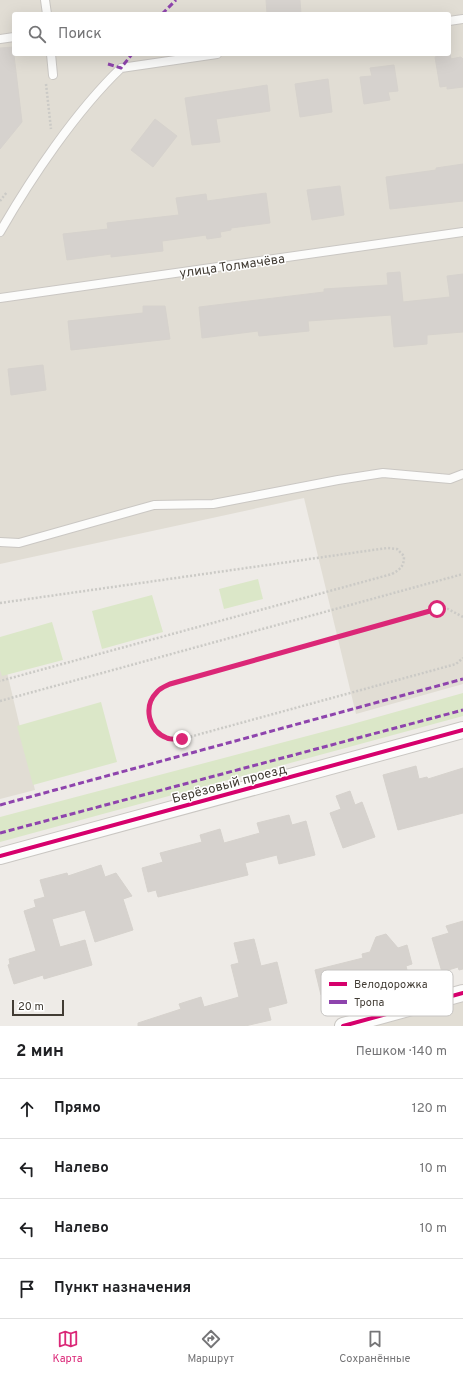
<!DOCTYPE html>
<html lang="ru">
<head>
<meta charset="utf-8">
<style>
  body { margin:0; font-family:Overpass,sans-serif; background:#f2f2f2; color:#202124 }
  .scale { position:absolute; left:12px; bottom:10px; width:52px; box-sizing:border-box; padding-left:4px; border:2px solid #423c34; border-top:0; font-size:11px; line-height:14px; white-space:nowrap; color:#423c34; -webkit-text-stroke:3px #fff; paint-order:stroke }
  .stop { position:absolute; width:12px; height:12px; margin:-9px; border:3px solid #db2777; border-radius:50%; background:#fff }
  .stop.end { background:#db2777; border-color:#fff; box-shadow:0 1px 4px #0008 }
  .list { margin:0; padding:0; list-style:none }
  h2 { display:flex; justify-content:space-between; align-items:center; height:52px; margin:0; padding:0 16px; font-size:17px }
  h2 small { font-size:13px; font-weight:400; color:#757577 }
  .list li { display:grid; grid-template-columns:26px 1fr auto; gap:12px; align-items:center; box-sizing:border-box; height:60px; padding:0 16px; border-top:1px solid #e0e0e0 }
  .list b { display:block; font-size:15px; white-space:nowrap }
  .list em { font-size:13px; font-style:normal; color:#757577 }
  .icon { flex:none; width:22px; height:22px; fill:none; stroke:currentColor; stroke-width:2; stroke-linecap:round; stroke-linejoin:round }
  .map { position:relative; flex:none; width:463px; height:1026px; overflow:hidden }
  .search { position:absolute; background:#fff; box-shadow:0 4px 16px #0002; left:12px; right:12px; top:12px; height:44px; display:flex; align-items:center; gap:10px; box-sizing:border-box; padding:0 14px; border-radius:4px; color:#757577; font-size:15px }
  .sheet { height:292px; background:#fff }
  nav { display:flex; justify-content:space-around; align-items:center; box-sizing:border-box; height:56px; border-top:1px solid #e0e0e0; background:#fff; font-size:11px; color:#757577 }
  nav a { display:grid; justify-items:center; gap:2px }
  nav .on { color:#db2777 }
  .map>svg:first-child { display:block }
  .residential { fill:#e1ddd4; fill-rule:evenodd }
  .green { fill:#dbe7c8 }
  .building { fill:#d6d2ce; stroke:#d6d2cd }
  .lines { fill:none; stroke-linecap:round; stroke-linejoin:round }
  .service-casing { stroke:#cac7c3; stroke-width:10 }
  .minor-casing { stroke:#cac7c3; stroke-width:18 }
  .path { stroke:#cbcac6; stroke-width:2.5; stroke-dasharray:2 2; stroke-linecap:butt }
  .service { stroke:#fcfcfb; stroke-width:8 }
  .minor { stroke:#fcfcfb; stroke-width:16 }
  .quiet { stroke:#8e44ad; stroke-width:3; stroke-dasharray:6 3; stroke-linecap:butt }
  .cycleway-casing { stroke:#fff; stroke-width:6 }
  .cycleway { stroke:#d6006c; stroke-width:4 }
  .route { stroke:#db2777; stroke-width:5 }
  .labels { text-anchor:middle; stroke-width:3; stroke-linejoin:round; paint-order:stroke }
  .street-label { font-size:13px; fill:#423c34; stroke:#fff }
  .key { fill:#fff; stroke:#c6c4c2; stroke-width:1 }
  .key-label { font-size:11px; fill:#423c34 }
</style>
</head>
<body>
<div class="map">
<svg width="463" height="1026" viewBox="0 0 463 1026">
  <rect width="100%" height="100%" fill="#eeebe7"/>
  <path class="residential" d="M0,0h463v684l-107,30 -52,-216 -304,66zM14,14h435v40h-435z
    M0,643l35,147 -35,9z
    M463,1000v26h-92z"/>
  <path class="green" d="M258,579l5,20 -39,10 -5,-20z
    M152,595l11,37 -61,17 -10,-38z
    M52,622l11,38 -61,16 -2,-6v-33z
    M463,693v23l-463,126v-25l349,-92z
    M101,702l16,60 -84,23 -16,-59z"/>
  <path class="building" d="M266,0h34l1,14h-34z
    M13,47l9,75 -22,27v-101z
    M450,54l1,5 10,-2 2,2v28l-16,2v-3l-7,1 -5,-30z
    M394,65l4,26 -10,1 2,8 -26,4 -4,-27 12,-1 -2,-8z
    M328,79l4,33 -32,5 -5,-33z
    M267,85l3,26 -54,8 4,23 -28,3 -7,-47z
    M155,119l22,17 -24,31 -22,-17z
    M463,164v37l-73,8 -4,-32 50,-7v-2z
    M340,186l4,29 -32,5 -5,-30z
    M266,193l4,30 -39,5v2l-11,2 1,5 -14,2 -1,-4 -44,6 1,10 -52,6v-3l-44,6 -4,-26 45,-5 -1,-6 72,-8 -3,-17 30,-4 1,7z
    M400,272l3,30 47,-5 -3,-21 16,-2v58l-36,3v9l-33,3 -3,-32 -83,6 1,10 -50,5 -1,-5 -56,7 -3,-31 125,-15v-3l64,-4 -1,-12z
    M143,306h22l5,33 -99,11 -3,-29 75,-8z
    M43,365l3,25 -35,5 -3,-26z
    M416,766l3,13 8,-2 1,2 35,-11v45l-65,17 -15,-55z
    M350,791l5,14 7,-3 13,35 -32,11 -13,-35 11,-4 -5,-13z
    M289,815l3,10 14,-4 9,34 -36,9 -2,-9 -32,8 3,12 -90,22 -2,-7 -8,2 -6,-24 21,-6 -3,-9 42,-11 -2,-7 20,-6 4,14 36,-10 -3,-10z
    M101,865l4,12 11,-4 16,23 -9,3 10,31 -38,12 -10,-32 -33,9 8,28 25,-7 7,25 -48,14 -1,-4 -29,9 -6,-19 2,-1 -1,-5 27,-8 -12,-40 12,-4 -2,-7 11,-3 -5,-17 27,-7 1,3z
    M463,921v48l-4,1 -1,-3 -16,5 -10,-34 17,-5 -3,-7z
    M386,934l12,14 9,-3 5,19 -6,2 5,21 -18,5 -1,-6 -11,3 -2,-9 -58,15 -6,-25 48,-12 -1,-4 8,-2 6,-15z
    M254,939l7,27 16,-4 10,41 -19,5 3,12 -26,6h-107v-3l43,-14 -2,-5 22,-7 3,10 35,-10 -8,-32 8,-2 -5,-20z"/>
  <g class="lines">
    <g class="service-casing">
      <path id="service" d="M45,0l2,14
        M449,21l14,-2
        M0,39l14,-2
        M51,54l2,21
        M0,232c31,-54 76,-121 121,-164l96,-14
        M0,298l463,-66
        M0,542l19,1 135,-38 59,-1 125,-24 45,-7 67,6 13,-5"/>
    </g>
    <g class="minor-casing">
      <path id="minor" d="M0,856l463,-126
        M343,1026l120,-33"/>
    </g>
    <path class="path" d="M46,84l5,45
      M0,201l7,-9
      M0,603l387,-55 10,1 7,7c0,10 -3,13 -12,18l-392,107
      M463,617l-15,-8h-11l-267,75c-4,2 -10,4 -13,8 -14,14 -9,39 10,46 4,1 11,1 15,1l274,-75 7,-6
      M0,701l463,-127"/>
    <use href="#service" class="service"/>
    <use href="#minor" class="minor"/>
    <path class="quiet" d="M162,14l14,-14
      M108,64l13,4 11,-14
      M0,805l463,-126
      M0,833l463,-123"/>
    <g class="cycleway-casing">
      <path id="cycleway" d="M0,856l463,-126
        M343,1026l120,-33"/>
    </g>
    <use href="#cycleway" class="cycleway"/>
  </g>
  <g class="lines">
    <path class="route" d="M182,739c-4,0 -11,1 -15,-1 -19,-7 -24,-32 -10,-46 3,-4 9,-6 13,-8l267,-75"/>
  </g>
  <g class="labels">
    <g class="street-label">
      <text transform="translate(232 265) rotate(-8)" y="5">улица Толмачёва</text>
      <text transform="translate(229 783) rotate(-15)" y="5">Берёзовый проезд</text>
    </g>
  </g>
  <rect x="321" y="970" width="132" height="46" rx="6" class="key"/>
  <rect x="329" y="982" width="18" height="4" fill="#d6006c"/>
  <rect x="329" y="1000" width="18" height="4" fill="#8e44ad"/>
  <g class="key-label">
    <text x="354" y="988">Велодорожка</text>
    <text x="354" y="1006">Тропа</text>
  </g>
</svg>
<div class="scale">20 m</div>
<div class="stop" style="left:437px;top:609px"></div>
<div class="stop end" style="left:182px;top:739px"></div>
<div class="search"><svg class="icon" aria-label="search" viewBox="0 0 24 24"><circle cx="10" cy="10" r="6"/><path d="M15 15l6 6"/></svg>Поиск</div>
</div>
<section class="sheet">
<h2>2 мин<small>Пешком · 140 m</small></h2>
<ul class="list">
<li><svg class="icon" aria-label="ahead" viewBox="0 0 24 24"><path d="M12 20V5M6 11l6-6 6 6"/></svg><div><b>Прямо</b></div><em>120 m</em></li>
<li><svg class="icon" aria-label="left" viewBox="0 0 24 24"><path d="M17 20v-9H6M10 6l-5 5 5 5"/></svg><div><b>Налево</b></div><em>10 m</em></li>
<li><svg class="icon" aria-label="left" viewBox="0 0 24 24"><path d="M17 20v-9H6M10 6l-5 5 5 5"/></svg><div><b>Налево</b></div><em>10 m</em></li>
<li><svg class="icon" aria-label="arrive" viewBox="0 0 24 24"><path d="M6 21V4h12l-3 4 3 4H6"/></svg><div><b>Пункт назначения</b></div></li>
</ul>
</section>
<nav>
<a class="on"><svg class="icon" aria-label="map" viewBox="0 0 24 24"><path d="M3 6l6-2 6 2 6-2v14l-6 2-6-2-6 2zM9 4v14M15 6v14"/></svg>Карта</a>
<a><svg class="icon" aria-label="directions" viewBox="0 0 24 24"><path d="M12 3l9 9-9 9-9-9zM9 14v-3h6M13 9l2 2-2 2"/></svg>Маршрут</a>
<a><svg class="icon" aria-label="saved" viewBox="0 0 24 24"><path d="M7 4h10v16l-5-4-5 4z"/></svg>Сохранённые</a>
</nav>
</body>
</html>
